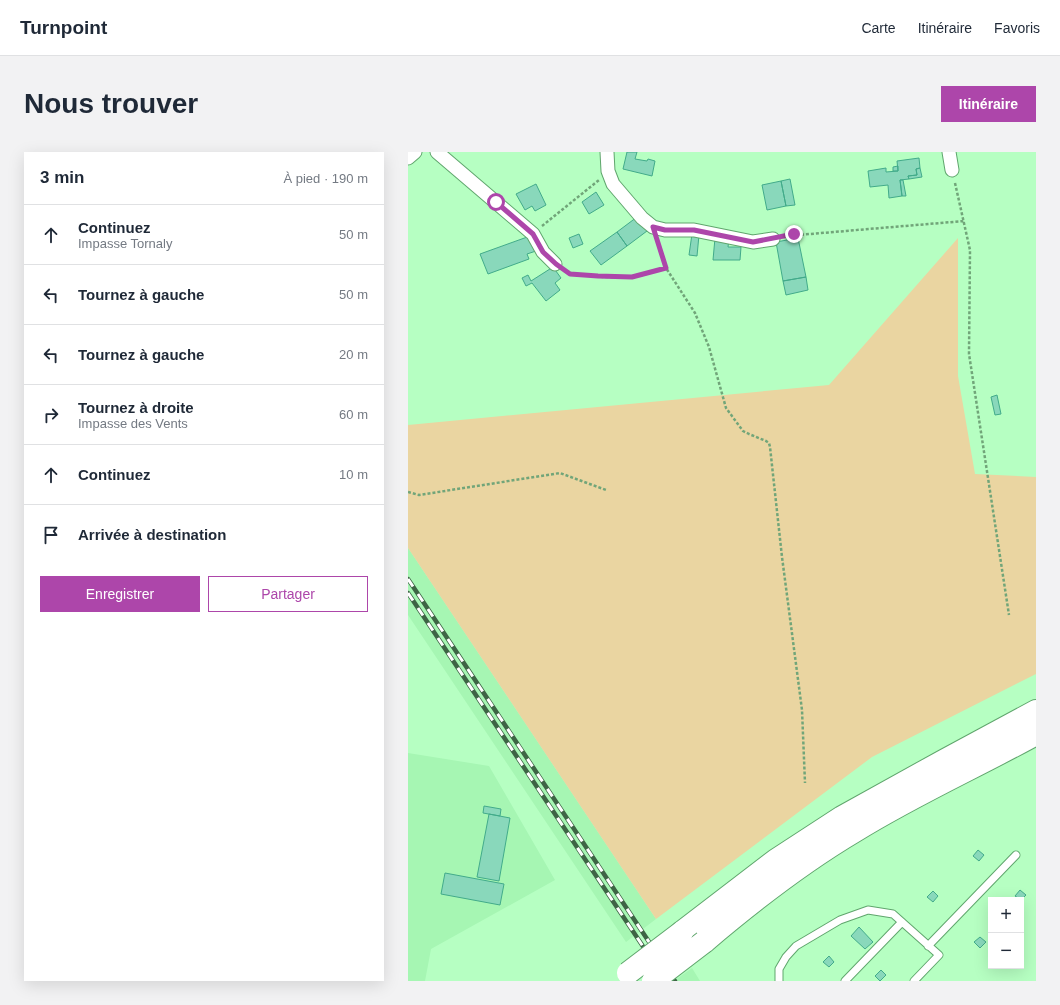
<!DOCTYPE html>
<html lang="fr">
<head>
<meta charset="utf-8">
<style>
  body { margin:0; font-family:Arial,sans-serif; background:#f2f2f3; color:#1f2937 }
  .controls { position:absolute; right:12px; bottom:12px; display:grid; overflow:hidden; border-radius:0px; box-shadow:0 4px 16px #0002 }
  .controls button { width:36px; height:36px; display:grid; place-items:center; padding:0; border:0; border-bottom:1px solid #e0e1e3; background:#fff; color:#1f2937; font:20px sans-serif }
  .stop { position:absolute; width:12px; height:12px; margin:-9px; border:3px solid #ad46aa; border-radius:50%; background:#fff }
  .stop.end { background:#ad46aa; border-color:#fff; box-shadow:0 1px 4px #0008 }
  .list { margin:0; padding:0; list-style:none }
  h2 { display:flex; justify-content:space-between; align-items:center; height:52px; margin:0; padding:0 16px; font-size:17px }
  h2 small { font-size:13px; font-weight:400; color:#747a83 }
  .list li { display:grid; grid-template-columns:26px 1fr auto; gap:12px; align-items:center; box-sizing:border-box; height:60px; padding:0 16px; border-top:1px solid #e0e1e3 }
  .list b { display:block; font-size:15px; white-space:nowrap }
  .list p { margin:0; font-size:13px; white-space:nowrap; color:#747a83 }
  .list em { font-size:13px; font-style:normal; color:#747a83 }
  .actions { display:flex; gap:8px; padding:12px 16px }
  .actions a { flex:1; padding:9px 0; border:1px solid #ad46aa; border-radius:0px; text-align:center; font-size:14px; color:#ad46aa }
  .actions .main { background:#ad46aa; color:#fff }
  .icon { flex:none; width:22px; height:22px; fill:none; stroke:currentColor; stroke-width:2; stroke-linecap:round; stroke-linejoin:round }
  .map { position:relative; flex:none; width:628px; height:829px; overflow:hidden; border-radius:0px }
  header { display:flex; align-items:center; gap:24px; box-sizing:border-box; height:56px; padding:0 20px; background:#fff; border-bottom:1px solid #e0e1e3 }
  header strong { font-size:19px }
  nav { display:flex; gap:22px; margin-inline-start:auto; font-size:14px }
  .intro { display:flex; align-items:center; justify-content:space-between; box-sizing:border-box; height:96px; padding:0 24px }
  h1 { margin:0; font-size:28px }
  .button { padding:10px 18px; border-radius:0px; background:#ad46aa; color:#fff; font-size:14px; font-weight:700 }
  main { display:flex; gap:24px; padding:0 24px }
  aside { flex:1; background:#fff; border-radius:0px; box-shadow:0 4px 16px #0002 }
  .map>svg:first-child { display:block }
  .built { fill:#a6f6b3 }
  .green { fill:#ead5a1 }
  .building { fill:#89d8bb; stroke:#42ab8a }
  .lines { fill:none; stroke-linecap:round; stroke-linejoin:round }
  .service-casing { stroke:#60a66d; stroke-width:9 }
  .minor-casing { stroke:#60a66d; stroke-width:15 }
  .trunk-casing { stroke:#60a66d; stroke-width:24 }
  .path { stroke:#71a579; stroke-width:2.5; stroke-dasharray:3 2; stroke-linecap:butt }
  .service { stroke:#fff; stroke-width:7 }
  .minor { stroke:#fff; stroke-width:13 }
  .trunk { stroke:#fff; stroke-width:22 }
  .rail-casing { stroke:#3e6445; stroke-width:4.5 }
  .rail { stroke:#fff; stroke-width:3; stroke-dasharray:9; stroke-linecap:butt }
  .trunk-bridge-casing { stroke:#60a66d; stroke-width:24; stroke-linecap:butt }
  .trunk-bridge { stroke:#fff; stroke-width:22 }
  .route { stroke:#ad46aa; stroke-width:5 }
</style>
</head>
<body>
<header>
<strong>Turnpoint</strong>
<nav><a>Carte</a><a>Itinéraire</a><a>Favoris</a></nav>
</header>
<div class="intro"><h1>Nous trouver</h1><a class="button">Itinéraire</a></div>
<main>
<aside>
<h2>3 min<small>À pied · 190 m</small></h2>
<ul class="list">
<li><svg class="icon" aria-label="ahead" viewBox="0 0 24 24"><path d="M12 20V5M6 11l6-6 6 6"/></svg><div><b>Continuez</b><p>Impasse Tornaly</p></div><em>50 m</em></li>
<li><svg class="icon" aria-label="left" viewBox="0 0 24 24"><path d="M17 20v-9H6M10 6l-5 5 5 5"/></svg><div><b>Tournez à gauche</b></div><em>50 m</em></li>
<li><svg class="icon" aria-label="left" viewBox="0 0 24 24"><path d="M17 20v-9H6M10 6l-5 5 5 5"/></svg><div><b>Tournez à gauche</b></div><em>20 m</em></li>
<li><svg class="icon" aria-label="right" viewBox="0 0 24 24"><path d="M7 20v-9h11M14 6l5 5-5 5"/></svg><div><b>Tournez à droite</b><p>Impasse des Vents</p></div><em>60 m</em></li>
<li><svg class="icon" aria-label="ahead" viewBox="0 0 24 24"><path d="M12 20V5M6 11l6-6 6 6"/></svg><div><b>Continuez</b></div><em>10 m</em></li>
<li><svg class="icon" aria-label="arrive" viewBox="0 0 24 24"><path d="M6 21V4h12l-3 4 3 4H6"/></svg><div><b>Arrivée à destination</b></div></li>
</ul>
<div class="actions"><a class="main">Enregistrer</a><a>Partager</a></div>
</aside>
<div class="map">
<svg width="628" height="829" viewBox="0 0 628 829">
  <rect width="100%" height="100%" fill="#b6ffc2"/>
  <path class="built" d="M0,396l248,371 -30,23 -218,-327z
    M0,601l81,13 66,114 -124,69 -6,32h-17z
    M284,816l8,13h-26z"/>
  <path class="green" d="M550,86v138l17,98 61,3v197l-164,83 -216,162 -248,-371v-123l421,-40z"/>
  <path class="building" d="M219,0h10l-2,7 12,2 1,-2 7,2 -3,15 -29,-7z
    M511,6l1,10 -4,1 1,6 -9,1 1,3 -9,1 2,16 -13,2 -1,-13 -18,2 -2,-16 18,-3v4l12,-1 -1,-10z
    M490,14v5h-5v-4z
    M512,16l2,9 -13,2 -1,-3 9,-1 -1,-6z
    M382,27l5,26 -9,1 -5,-25z
    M492,28h3l3,16h-4z
    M373,29l5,25 -19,4 -5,-25z
    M128,32l10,21 -11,6 -3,-5 -7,4 -9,-16z
    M188,40l8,13 -15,9 -7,-12z
    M229,65l10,14 -20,15 -10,-14z
    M209,80l10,14 -26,19 -11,-14z
    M171,82l4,10 -10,4 -4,-10z
    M284,82l7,1 -2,21 -8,-1z
    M122,84l6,15 -9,3 2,5 -41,15 -8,-20z
    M307,86l14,1 -1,8h13l-1,13h-27z
    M390,86l8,39 -23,4 -7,-39z
    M145,115l8,11 -6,5 5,7 -14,11 -14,-18 -6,3 -4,-8 6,-3 3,6z
    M398,125l2,13 -22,5 -3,-14z
    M589,243l4,19 -6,1 -4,-18z
    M76,654l17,3 -1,7 -17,-3z
    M81,662l21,4 -11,63 -22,-4z
    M570,698l6,5 -5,6 -6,-5z
    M37,721l59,11 -4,21 -59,-11z
    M612,738l6,5 -5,5 -6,-4z
    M525,739l5,5 -5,6 -6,-5z
    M451,775l14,15 -8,7 -14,-13z
    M572,785l6,5 -6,6 -6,-6z
    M421,804l5,6 -5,5 -6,-5z
    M473,818l5,5 -6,6 -5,-5z"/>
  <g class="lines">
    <g class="service-casing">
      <path id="service" d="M520,794l88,-91
        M371,829v-12l7,-12 10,-11 44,-26 28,-10 25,4 46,41 -25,26
        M437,829l57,-59"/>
    </g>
    <g class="minor-casing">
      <path id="minor" d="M29,0l96,82 10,18 12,12
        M199,0l1,19 5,13 29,34 11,9 12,3h29l59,12 20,-3
        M541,0l3,18
        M0,6l7,-6"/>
    </g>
    <g class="trunk-casing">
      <path id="trunk" d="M274,780l94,-72 66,-43 103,-57 91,-49
        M296,790c47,-40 97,-79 151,-111 58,-36 121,-64 181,-97"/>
    </g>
    <path class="path" d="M547,31l15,67 -1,104 40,261
      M134,74l57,-46
      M378,84l178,-15
      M249,89l9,27 29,45 14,34 17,61 17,23 6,3 17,7 3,2 1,4 12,110 20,153 3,73
      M158,119c9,6 55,7 67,6 11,-2 22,-6 33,-9
      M0,340l11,3 141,-22 46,17"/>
    <use href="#service" class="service"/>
    <use href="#minor" class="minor"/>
    <use href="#trunk" class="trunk"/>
    <g class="rail-casing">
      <path id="rail" d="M0,427l267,402
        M0,441l258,388"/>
    </g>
    <use href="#rail" class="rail"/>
    <g class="trunk-bridge-casing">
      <path id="trunk-bridge" d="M220,821l54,-41
        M245,829l51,-39"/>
    </g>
    <use href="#trunk-bridge" class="trunk-bridge"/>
  </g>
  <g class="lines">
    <path class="route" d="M88,50l37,32 10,18 13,12 14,10 28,2 34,1 34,-9 -13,-41 12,3h29l59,12 41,-8"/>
  </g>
</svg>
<div class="controls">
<button>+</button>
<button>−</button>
</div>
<div class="stop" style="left:88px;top:50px"></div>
<div class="stop end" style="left:386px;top:82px"></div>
</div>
</main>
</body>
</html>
